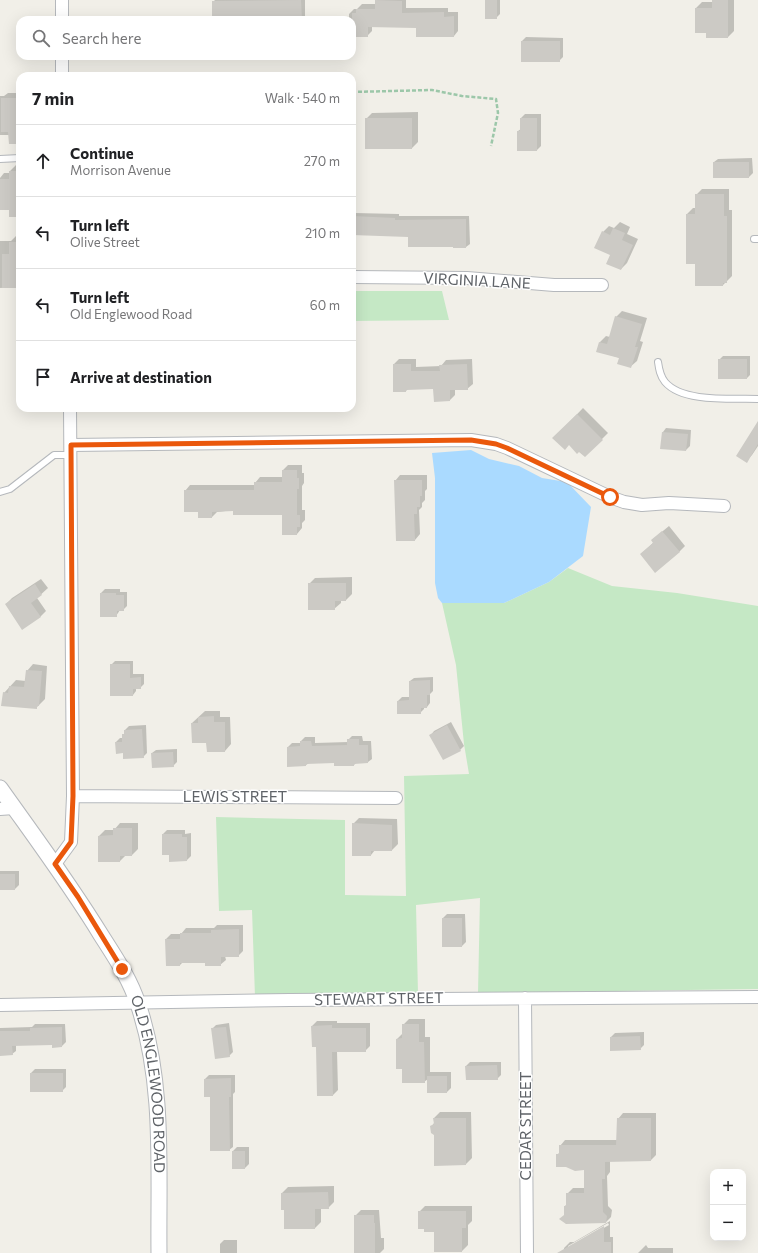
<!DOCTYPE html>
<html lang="en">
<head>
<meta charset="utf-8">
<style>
  body { margin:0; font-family:Commissioner,sans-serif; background:#f6f6f6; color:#202124 }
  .controls { position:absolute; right:12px; bottom:12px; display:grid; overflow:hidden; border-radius:8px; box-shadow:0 4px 16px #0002 }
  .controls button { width:36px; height:36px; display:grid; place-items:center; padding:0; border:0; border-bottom:1px solid #e0e0e0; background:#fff; color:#202124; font:20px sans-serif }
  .stop { position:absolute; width:12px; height:12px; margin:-9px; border:3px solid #ea580c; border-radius:50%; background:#fff }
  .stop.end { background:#ea580c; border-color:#fff; box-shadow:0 1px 4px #0008 }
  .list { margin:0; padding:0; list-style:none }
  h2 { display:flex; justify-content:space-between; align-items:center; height:52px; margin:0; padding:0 16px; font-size:17px }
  h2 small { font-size:13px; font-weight:400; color:#757577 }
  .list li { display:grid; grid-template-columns:26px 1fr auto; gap:12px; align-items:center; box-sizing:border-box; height:72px; padding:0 16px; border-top:1px solid #e0e0e0 }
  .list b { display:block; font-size:15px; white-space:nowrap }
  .list p { margin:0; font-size:13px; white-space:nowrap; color:#757577 }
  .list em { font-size:13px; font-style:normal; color:#757577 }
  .icon { flex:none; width:22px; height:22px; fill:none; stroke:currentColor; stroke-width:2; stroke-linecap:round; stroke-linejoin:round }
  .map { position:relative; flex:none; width:758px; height:1253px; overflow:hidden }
  .search { position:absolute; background:#fff; box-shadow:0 4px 16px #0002; left:16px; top:16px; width:340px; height:44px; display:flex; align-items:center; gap:10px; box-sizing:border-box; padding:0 14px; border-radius:12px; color:#757577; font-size:15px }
  .panel { position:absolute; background:#fff; box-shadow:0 4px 16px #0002; left:16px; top:72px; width:340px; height:340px; border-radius:12px }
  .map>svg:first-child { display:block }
  .green { fill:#c5e8c5 }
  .water { fill:#aadaff }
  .shadow { fill:#0003; fill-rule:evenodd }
  .building { fill:#cccac5 }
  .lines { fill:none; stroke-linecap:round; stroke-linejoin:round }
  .service-casing { stroke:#b5b8bc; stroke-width:8 }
  .minor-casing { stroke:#b5b8bc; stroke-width:14 }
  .tertiary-casing { stroke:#b5b8bc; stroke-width:17 }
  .path { stroke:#9cc7a9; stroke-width:2.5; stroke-dasharray:4 2; stroke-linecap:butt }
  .service { stroke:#fff; stroke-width:6 }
  .minor { stroke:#fff; stroke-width:12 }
  .tertiary { stroke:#fff; stroke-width:15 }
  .route { stroke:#ea580c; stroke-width:5 }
  .labels { text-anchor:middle; stroke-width:3; stroke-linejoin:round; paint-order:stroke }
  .street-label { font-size:15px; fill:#5f6368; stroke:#fff }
</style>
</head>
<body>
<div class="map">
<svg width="758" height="1253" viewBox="0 0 758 1253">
  <rect width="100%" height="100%" fill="#f1efe8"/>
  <path class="green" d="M352,291h90l7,29 -97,1z
    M568,568l44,18 65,7 81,13v383l-280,4 2,-95 -64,7 2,89 -163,3 -3,-87 -33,1 -3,-94 129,3v75l61,1 -2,-120 65,-2 -5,-30 -8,-79 -14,-62h62l45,-21z"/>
  <path class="water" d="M471,450l18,9 30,7 23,12 25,4 24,25 -8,49 -34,26 -45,21h-62l-4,-5 -3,-15v-105l-3,-25z"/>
  <path class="shadow" d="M215,0h90v16l-4,4h-23v-2h-23l-1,2h-41v-18z
    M377,0h29v8h42v4h10v19l-4,5 -37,-9 -45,-1v5l-5,5h-15v-16h-3v-6l5,-5h3l5,-5h14z
    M486,0h14v14l-4,4z
    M714,0h20v31l-6,6 -21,-5 -11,-24 6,-6h11z
    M526,37l37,1v19l-4,4 -37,-20z
    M163,56h14l-2,2 -11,2z
    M8,93h12v50l-11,-8h-9v-39h4z
    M418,112v30l-6,6 -46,-29 6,-6z
    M525,114h16v32l-4,4 -19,-19 3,-2v-11z
    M752,158l1,15 -4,4 -35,-15 4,-3z
    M16,165h4v51l-10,-7h-10v-31l4,-5h6v-2z
    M702,189h27v21h3v66l-9,9h-27v-22l-9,-49 6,-6h3v-13z
    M352,209l4,1 -1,3 44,1v2h70l1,28 -4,3 -57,-11 -57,-6z
    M620,222l10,5 -3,7 11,5 -11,24 -6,6 -10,-14 -8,-23 6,-6 5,2z
    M16,236h4v51l-20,1v-47h11z
    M622,311l25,7 -7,23 3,1 -6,19 -7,6 -10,-9 -23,-7 3,-9 6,-6 4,1 6,-20z
    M723,356h27v19l-3,3 -28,-18z
    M399,359h17v8l25,-1 5,-6 26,-1 1,25 -6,5h-12v6l-5,5 -16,-12 -26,1 -2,2 -12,-27z
    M126,408h22l-3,3h-19z
    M197,408h94l-11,3 -51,-1 -1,1 -31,1z
    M583,408l25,25 -23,23 -16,-12 -15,-6z
    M758,423v23l-6,9 -6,6z
    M666,428l25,2 -1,16 -4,4 -25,-2 2,-16z
    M288,465h14v8h2v10l-2,3v24h3v10l-3,3v5l-5,6 -14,-20 -49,-4 -17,2 -5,5h-13v-6l-14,-20 5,-6h65v-2l5,-6h23v-7z
    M400,475h27v14l-2,2v9l-3,3v4l-3,3 1,24 -5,6 -20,-59z
    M669,526l16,20 -6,6 -38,2 13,-12 -2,-2z
    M352,577v17l-6,6h-5v3l-7,6 -25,-25 6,-6z
    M41,579l7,9 -11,10 9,13 -6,6 -34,-13 6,-6z
    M105,589h15v3h7v14l-4,4h-3l-4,6 -15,-23z
    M115,661h18v13h11v10l-4,4h-4v3l-3,4 -22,-30z
    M33,664l14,2 -2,33 -9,9 -32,-15 12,-13 10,1 1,-10z
    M433,677v14l-3,3v9l-3,4h-3v2l-4,4 -22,-12 4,-4h8v-16l4,-3z
    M205,711h15v6h10l1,27 -6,7 -18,-9 -15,-19z
    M451,722l13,24 -4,4 -29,-15 3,-4z
    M146,725l1,28 -4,4 -27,-15 4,-4h3l2,-8 4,-4z
    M352,736h10l1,5h8l1,18 -4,3 -12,1 -2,2 -19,-3 -26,1 -3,2 -18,1v-19l4,-4h9v-2l4,-4h10v6l33,-1v-2z
    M177,749v13l-4,4 -21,-13 4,-3z
    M359,818l38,1 1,25 -6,6h-17l-4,5 -18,-31z
    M120,823h18v26l-6,6h-6l-6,6 -21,-25 6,-6h9z
    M167,830h18v4l6,-1v23l-4,4 -17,-6 -7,-20z
    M0,871h19v14l-4,4h-15z
    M447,914h18l1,28 -4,4 -19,-28z
    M217,925h26v26l-5,5h-13l1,4 -6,5 -14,-3h-23l-3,3 -14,-26 5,-5h10l5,-6h28z
    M409,1019h16v18h5v35h21v16l-4,4 -19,-13 -4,3 -21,-14 -6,-29 6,-6v-8z
    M317,1021h20v2h33v23l-5,5h-28l1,39 -5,5 -16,-49 -5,-20z
    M229,1023l4,29 -4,4 -17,-27 4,-4z
    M35,1024h30l1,18 -4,4 -9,-2 -37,1v6l-4,3 -12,1v-27l32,-1z
    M644,1032v13l-4,4 -29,-12 4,-4z
    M470,1062h31v13l-4,4 -31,-13z
    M35,1069h31v18l-4,4h-31v-18z
    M209,1075h26v17l-2,2v53l-4,3 -24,-71z
    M440,1112h31l1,46 -6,6 -32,-29 -2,-9 2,-3v-5z
    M623,1113h33v42l-5,5 -41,1v11l-3,4 1,30 4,4 -1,7 -5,5 -41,-7v-9l2,-2v-10l6,-6h12v-19l-28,-14 3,-3v-6l5,-6h52l1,-21z
    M237,1147h12v17l-4,4 -12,-17z
    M334,1186v16l-6,6h-7v14l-6,6 -30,-19 -3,-16 6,-6z
    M425,1206h47v15l-4,4v20l-6,6 -27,-20 -16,-19z
    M361,1210h18l2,28h3v11l-4,4h-17l-8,-37z
    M610,1221v16h3v16h-49v-5l6,-6h4zM608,1223l1,2 -41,23v-2z
    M224,1240h13v13h-17v-9z
    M646,1245l2,3h25v5h-35z"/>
  <path class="building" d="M301,0l1,20h-25v-1l-48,1v-4h-17v-15z
    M375,0l27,1v12l42,-1v5l10,-1v21h-38v-9l-48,-1v10h-16v-24h4v-4h19z
    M485,0h12v19h-12z
    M712,0h16v38h-22v-5h-11v-25h17z
    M521,41h39v21h-39z
    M1,98h19v46h-11l-1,-12h-7z
    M365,118h47v31h-47z
    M520,118h17v33h-20v-20h3z
    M713,162h36v16h-36z
    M9,171h11v46h-11v-7h-9v-31h9z
    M695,194h29v22h3v67h-4v3h-28v-22h-9v-50h9z
    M352,216l43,2v2l71,-1v29h-13v-1h-45v-10l-56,-2z
    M613,228l12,5 -3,7 11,5 -12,25 -15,-6 4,-9 -16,-7 8,-17 8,4z
    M9,242h11v46h-18v-34h7z
    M615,316l27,8 -7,23h3l-7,21 -14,-4 2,-6 -23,-6 3,-10 8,2z
    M718,359h29v20h-29z
    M393,364h18v7h29l-1,-6 28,-1 1,26h-18v11l-16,1 -1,-13 -27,1v2h-13z
    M577,414l26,26 -18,17 -6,-5 -2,2 -8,-9 -4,5 -13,-12z
    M758,421v23l-11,19 -11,-7z
    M662,432l26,2 -2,17 -26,-2z
    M282,470h15v8h2v11h-2v26h3v12h-3v8h-15v-20h-49v-4l-21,1v6h-14v-6h-14v-22h70v-8h28z
    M394,480h28v16h-2v11h-3v7h-3l1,27h-19z
    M662,531l18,21 -25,21 -15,-19 13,-11 -2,-3z
    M308,583h38v18h-11v9h-27z
    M35,584l7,11 -11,8 10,14 -19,13 -17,-26z
    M100,593h16v2h8v16h-7v6h-17z
    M110,664h20v14l11,-1v12h-8v7h-23z
    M26,670l16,1 -3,35h-2v3l-36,-3 2,-14 5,1 1,-7 15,1z
    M430,680v15h-3v13h-6v6h-24v-13l12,-1v-19z
    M214,716v6h11v30h-18l-1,-9h-14l-1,-20h7v-6z
    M447,725l14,26 -18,9 -14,-25z
    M142,729l2,29 -21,1v-6l-7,1 -1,-12h7v-8h2v-4z
    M347,739h12v6h9v18l-14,1v2h-20v-3l-28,1v2l-19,1v-20l13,-1v-5h11l1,5 35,-1z
    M173,752l1,15 -22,1 -1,-15z
    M352,823l40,2v26h-21v5h-19z
    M113,828h19v28h-12v6h-22v-26l15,-1z
    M162,834h20v3h5v24l-18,1v-7h-7z
    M0,874h15v16h-15z
    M442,918h20v29h-20z
    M239,929v28h-18v9h-16v-3h-25v3h-14l-1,-27h15v-6h31v-3z
    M402,1024h17v18h5l1,41h-23v-14h-6v-30l6,-1z
    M332,1025v3h34v24h-34l1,44h-16l-1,-49h-4l-1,-21z
    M62,1027v20l-10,1v-3l-40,1 1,9 -13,1v-25h30v-3z
    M226,1027l4,30 -15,2 -4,-31z
    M640,1036l1,14 -31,1v-14z
    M497,1065l1,15h-32l-1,-14z
    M30,1073h33v19h-33z
    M427,1076h20v17h-20z
    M231,1078v19h-2l1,54h-20v-54h-6v-18z
    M433,1118h33v47l-32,1v-31l-3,-2 -1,-7 4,-2z
    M617,1118h34v43l-46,1v17h-3l1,33 4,4 -1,7 -40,1 -7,-5 5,-4v-9h2v-13h18v-23l-9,1 -9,-4h-10v-13h3v-9h57z
    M232,1151h13v18h-13z
    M328,1192l1,17h-14v20h-31v-19h-3v-17z
    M418,1211h48v17h-4v24h-28v-20h-10v-3h-6z
    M354,1215h20v8h1v30h-21z
    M604,1226v16h7v11h-54z"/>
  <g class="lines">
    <g class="service-casing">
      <path id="service" d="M0,159l20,-1
        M754,239h4
        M658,362c1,7 2,14 7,20 18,21 67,16 93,17
        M0,492l10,-3 44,-34h17"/>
    </g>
    <g class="minor-casing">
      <path id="minor" d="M62,20v-20
        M62,76v-20
        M352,277l115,1 87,7h48
        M71,445l400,-5 25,4 11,4 103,49 14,5 18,3 27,-2 55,3
        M73,796l323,2
        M0,809l14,-1
        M55,864l16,-22 2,-46 -3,-388
        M525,998l2,255
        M0,1005l290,-5 468,-3"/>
    </g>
    <g class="tertiary-casing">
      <g id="tertiary">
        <path id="s1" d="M0,788c34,48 70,96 101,147 14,22 29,44 37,69 27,79 20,167 21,249"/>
      </g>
    </g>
    <path class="path" d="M352,92l80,-2 30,6 34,3 2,14 -7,33"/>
    <use href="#service" class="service"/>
    <use href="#minor" class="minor"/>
    <use href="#tertiary" class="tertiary"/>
  </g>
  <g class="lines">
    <path class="route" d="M122,969l-44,-72 -23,-33 16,-22 2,-46 -2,-351 400,-5 25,4 11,4 103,49"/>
  </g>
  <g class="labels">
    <g class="street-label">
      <text transform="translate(477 281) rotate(3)" y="5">VIRGINIA LANE</text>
      <text x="235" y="802">LEWIS STREET</text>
      <text transform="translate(379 999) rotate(-1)" y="5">STEWART STREET</text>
      <text dy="5" stroke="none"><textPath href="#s1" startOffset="338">OLD ENGLEWOOD ROAD</textPath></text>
      <text transform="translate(526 1126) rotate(-90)" y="5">CEDAR STREET</text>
    </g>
  </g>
</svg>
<div class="controls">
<button>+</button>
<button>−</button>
</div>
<div class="stop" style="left:610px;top:497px"></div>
<div class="stop end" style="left:122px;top:969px"></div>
<div class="search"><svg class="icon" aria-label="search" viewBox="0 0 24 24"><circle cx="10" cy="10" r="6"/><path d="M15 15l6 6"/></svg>Search here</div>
<section class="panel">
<h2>7 min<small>Walk · 540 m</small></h2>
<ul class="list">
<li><svg class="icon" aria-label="ahead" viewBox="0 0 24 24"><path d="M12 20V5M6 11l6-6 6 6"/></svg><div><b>Continue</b><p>Morrison Avenue</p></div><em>270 m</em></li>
<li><svg class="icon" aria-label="left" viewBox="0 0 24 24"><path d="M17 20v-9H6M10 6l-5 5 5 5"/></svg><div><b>Turn left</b><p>Olive Street</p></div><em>210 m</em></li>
<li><svg class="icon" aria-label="left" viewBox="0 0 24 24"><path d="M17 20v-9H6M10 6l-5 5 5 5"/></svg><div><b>Turn left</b><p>Old Englewood Road</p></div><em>60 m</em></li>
<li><svg class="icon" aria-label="arrive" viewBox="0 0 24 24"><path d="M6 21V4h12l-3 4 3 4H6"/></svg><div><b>Arrive at destination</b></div></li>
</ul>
</section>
</div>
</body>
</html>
